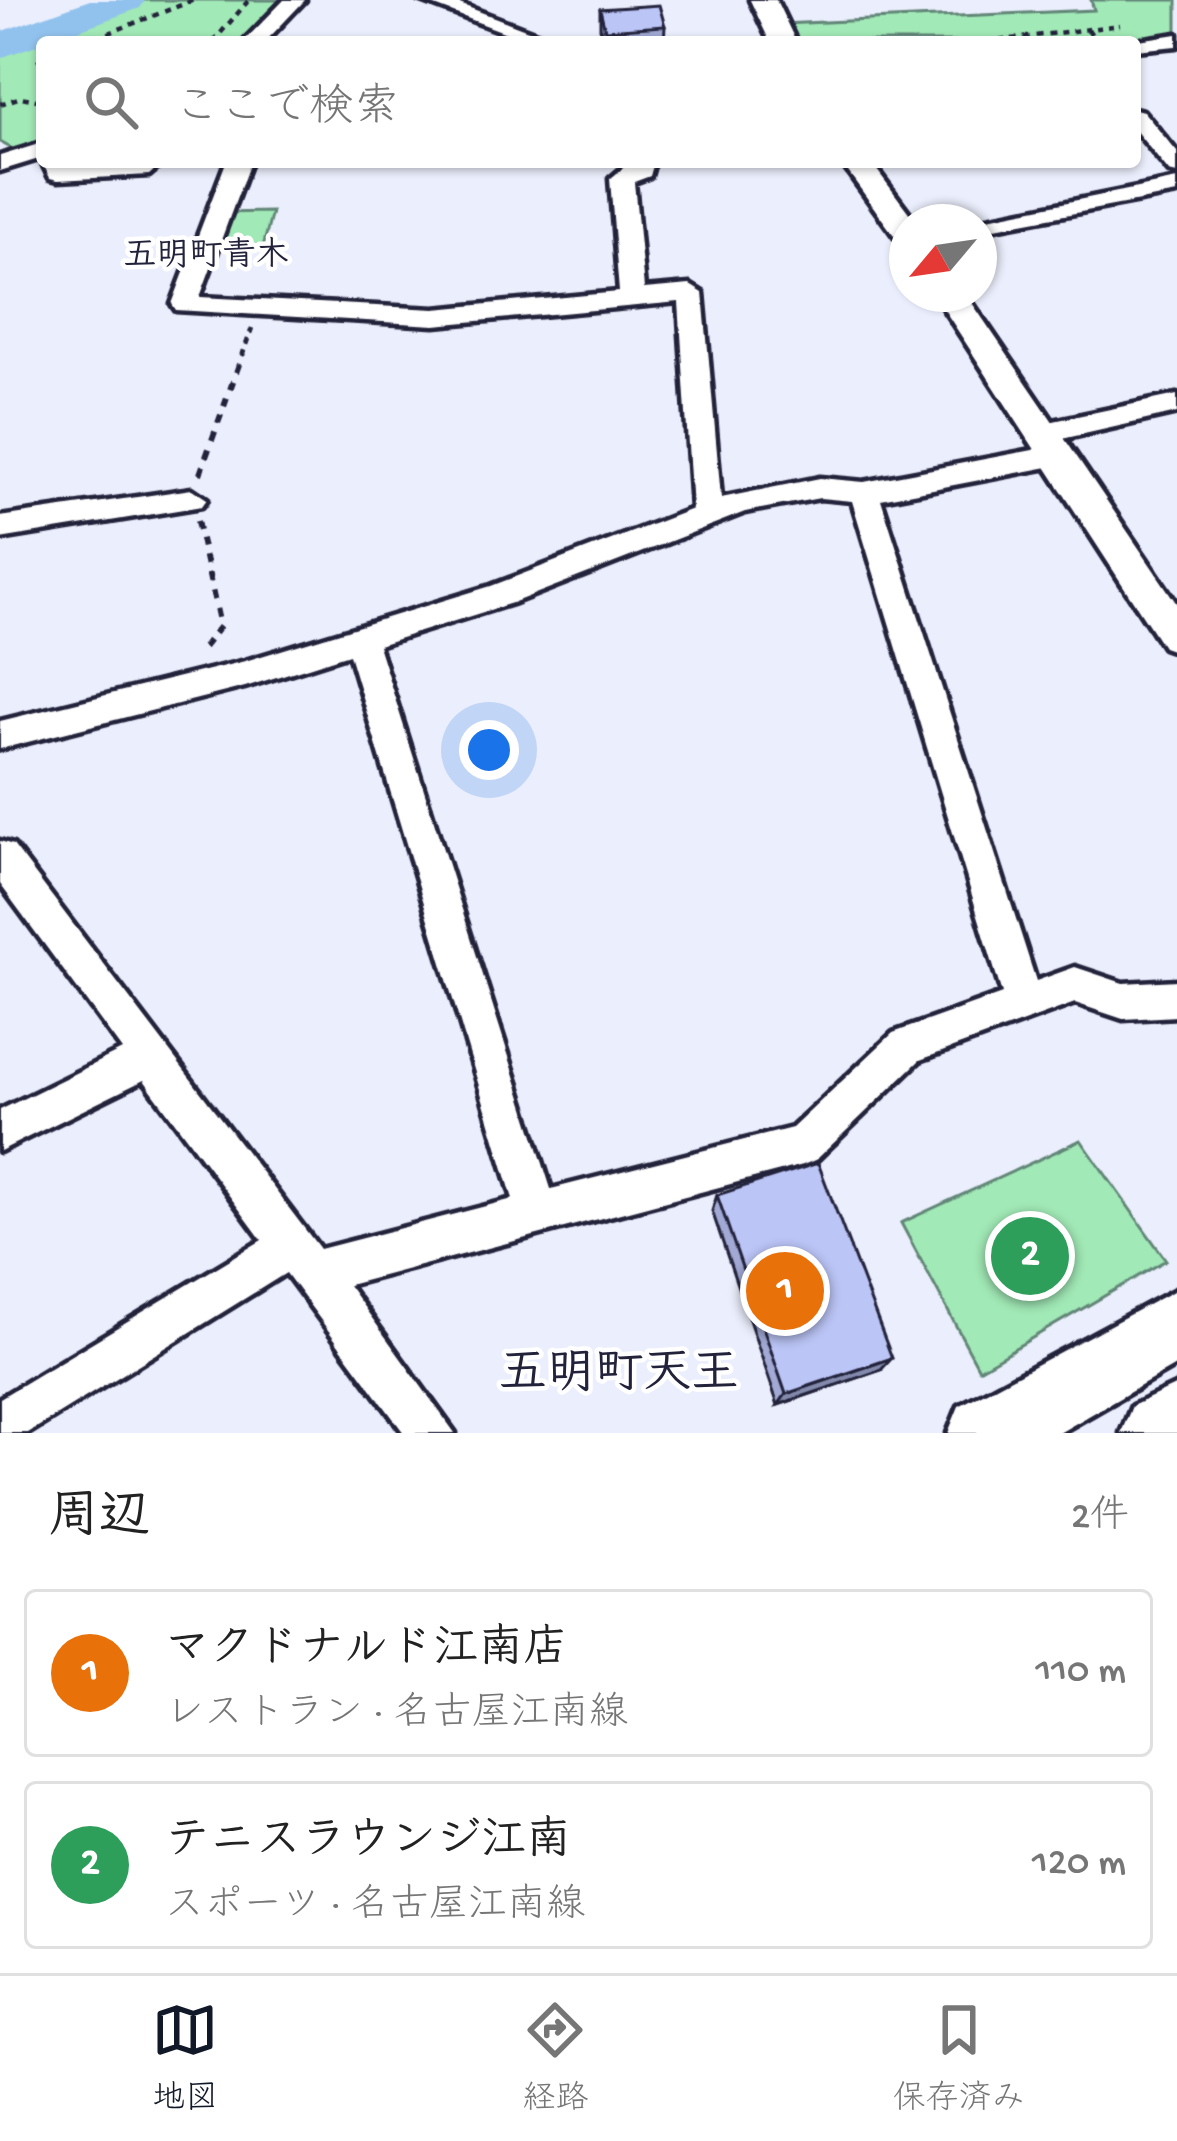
<!DOCTYPE html>
<html lang="ja">
<head>
<meta charset="utf-8">
<style>
  body { margin:0; font-family:"Gochi Hand","Klee One",sans-serif; background:#f2f2f2; color:#222 }
  .compass { position:absolute; left:889px; top:204px; width:108px; height:108px; border-radius:50%; background:#fff; box-shadow:0 3px 9px #0004; rotate:241deg }
  .you { position:absolute; left:489px; top:750px; width:42px; height:42px; margin:-30px; border:9px solid #fff; border-radius:50%; background:#1a73e8; box-shadow:0 0 0 18px #1a73e833 }
  .badge { display:grid; place-items:center; width:78px; height:78px; border-radius:50%; background:#111827; color:#fff; font-size:39px; font-weight:700 }
  .pin { position:absolute; translate:-50% -50%; border:6px solid #fff; box-shadow:0 3px 12px #0006 }
  .list { margin:0; padding:0; list-style:none }
  h2 { display:flex; justify-content:space-between; align-items:center; height:156px; margin:0; padding:0 48px; font-size:51px }
  h2 small { font-size:39px; font-weight:400; color:#767676 }
  .list li { display:grid; grid-template-columns:78px 1fr auto; gap:36px; align-items:center; box-sizing:border-box; height:168px; margin:0 24px 24px; padding:0 24px; border:3px solid #e0e0e0; border-radius:12px }
  .list b { display:block; font-size:45px; white-space:nowrap }
  .list p { margin:0; font-size:39px; white-space:nowrap; color:#767676 }
  .list em { font-size:39px; font-style:normal; color:#767676 }
  .icon { flex:none; width:66px; height:66px; fill:none; stroke:currentColor; stroke-width:2; stroke-linecap:round; stroke-linejoin:round }
  .map { position:relative; flex:none; width:1177px; height:1433px; overflow:hidden }
  .search { position:absolute; background:#fff; box-shadow:0 3px 9px #0004; left:36px; right:36px; top:36px; height:132px; display:flex; align-items:center; gap:30px; box-sizing:border-box; padding:0 42px; border-radius:12px; color:#767676; font-size:45px }
  .sheet { height:540px; background:#fff }
  nav { display:flex; justify-content:space-around; align-items:center; box-sizing:border-box; height:168px; border-top:3px solid #e0e0e0; background:#fff; font-size:33px; color:#767676 }
  nav a { display:grid; justify-items:center; gap:6px }
  nav .on { color:#111827 }
  .map>svg:first-child { display:block }
  .green { fill:#a1e9b6; stroke:#628678; stroke-width:3 }
  .lines { fill:none; stroke-linecap:round; stroke-linejoin:round }
  .river { fill:#91c2ed; fill-rule:evenodd }
  .minor-casing { stroke:#22223b; stroke-width:9 }
  .tertiary-casing { stroke:#22223b; stroke-width:9 }
  .primary-casing { stroke:#22223b; stroke-width:9 }
  .path-far1 { stroke:#22223b; stroke-width:4.5; stroke-dasharray:6 6; stroke-linecap:butt }
  .path { stroke:#22223b; stroke-width:6; stroke-dasharray:9 9; stroke-linecap:butt }
  .minor { fill:#fff; fill-rule:evenodd }
  .tertiary { fill:#fff; fill-rule:evenodd }
  .primary { fill:#fff; fill-rule:evenodd }
  .wall { fill:#a1a9d4; stroke:#22223b; stroke-width:3 }
  .shaded-wall { fill:#838aac; stroke:#22223b; stroke-width:3 }
  .building { fill:#bbc5f6; stroke:#22223b; stroke-width:3 }
  .labels { text-anchor:middle; stroke-width:9; stroke-linejoin:round; paint-order:stroke }
  .far-quarter-label { font-size:33px; font-weight:bold; fill:#22223b; stroke:#fff }
  .near-quarter-label { font-size:48px; font-weight:bold; fill:#22223b; stroke:#fff }
</style>
</head>
<body>
<div class="map">
<svg width="1177" height="1433" viewBox="0 0 1177 1433">
  <rect width="100%" height="100%" fill="#ebeefc"/>
  <filter id="ink" filterUnits="userSpaceOnUse"><feTurbulence type="fractalNoise" baseFrequency=".00833" numOctaves="2"/><feDisplacementMap in="SourceGraphic" scale="24" xChannelSelector="R" yChannelSelector="G"/><feConvolveMatrix kernelMatrix="1 2 1 2 8 2 1 2 1" color-interpolation-filters="sRGB"/></filter>
  <g filter="url(#ink)">
    <path class="green" d="M139,0h143l-43,42h-197v100l-22,11 -20,-11v-90z
      M1091,0h86v35l-70,7h-316l-9,-18 312,-14z
      M272,212l-9,35 -49,1 7,-35z
      M1081,1140l85,120 -187,109 -78,-146z"/>
    <g class="lines">
      <path class="river" d="M90,0h55l-5,8 -140,50v-26z"/>
      <g class="minor-casing">
        <path id="minor" d="M284,0h21l-40,42h-22z
          M419,0h30l111,42h-30z
          M1177,34v12l-42,4v-8h-9z
          M1135,109l8,2 34,41v22l-8,-2 -34,-42z
          M42,143v15l-42,13v-15z
          M42,162h122l-15,13 -91,5 -8,-2z
          M226,162h24l-50,135 235,12 184,-17 -9,-113 20,-17h24l-4,14 -16,6 10,107 46,-4 13,8 18,205 99,-20 44,4 195,-37 10,3 4,7 -14,10 -178,34 155,482 39,-14 48,16 54,-3v36l-54,3 -48,-16 -155,57 -103,99 -14,6 -455,120 107,148h-51l-118,-160 -258,160h-28v-35l262,-158 -118,-160 -144,71v-41l122,-60 -122,-166v-43l13,4 307,404 193,-50 -164,-545 -104,33 -245,62v-28l245,-60 246,-75 201,-77 -13,-207 -244,23 -259,-15 -4,-6zM820,498l32,3 150,493 -109,39 -101,95 -241,61 -173,-544 134,-42 233,-91z
          M1177,180v14l-198,37v-9h-11z
          M1177,395v18l-133,30 -14,-10 14,-10z
          M192,489l15,10 -5,7 -202,33v-22z"/>
      </g>
      <g class="tertiary-casing">
        <path id="tertiary" d="M750,0h26l20,42h-26z
          M841,162h30l45,60h-9v18l-11,-2z
          M934,294h32l211,310v48l-14,-5z"/>
      </g>
      <g class="primary-casing">
        <path id="primary" d="M1177,1289v76l-118,68h-111l11,-27z
          M1177,1385v48h-56l11,-27z"/>
      </g>
      <path class="path-far1" d="M1088,29l7,11
        M86,42l108,-42
        M213,42l36,-42
        M988,42l132,-17
        M37,61l5,-2
        M0,104l21,-7 21,4
        M242,356l10,-28"/>
      <path class="path" d="M200,474l43,-121
        M197,521l23,105 -22,28"/>
      <use href="#minor" class="minor"/>
      <use href="#tertiary" class="tertiary"/>
      <use href="#primary" class="primary"/>
    </g>
    <path class="wall" d="M600,9l65,17 -1,16h-61l-3,-14z
      M717,1195l164,175 -103,35 -66,-194z"/>
    <path class="shaded-wall" d="M892,1358l-11,12 -103,35 8,-11z"/>
    <path class="building" d="M659,5l6,21 -60,4 -5,-21z
      M818,1163l74,195 -106,36 -69,-199z"/>
  </g>
  <g class="labels">
    <g class="far-quarter-label">
      <text x="206" y="264">五明町青木</text>
    </g>
    <g class="near-quarter-label">
      <text x="619" y="1386">五明町天王</text>
    </g>
  </g>
</svg>
<svg class="compass" viewBox="-18 -18 36 36"><path d="M0-13l5 13h-10z" fill="#e53935"/><path d="M0 13l5-13h-10z" fill="#767676"/></svg>
<div class="you"></div>
<div class="pin badge" style="left:785px;top:1291px;background:#e8710a">1</div>
<div class="pin badge" style="left:1030px;top:1256px;background:#2e9e5b">2</div>
<div class="search"><svg class="icon" aria-label="search" viewBox="0 0 24 24"><circle cx="10" cy="10" r="6"/><path d="M15 15l6 6"/></svg>ここで検索</div>
</div>
<section class="sheet">
<h2>周辺<small>2件</small></h2>
<ul class="list">
<li><span class="badge" style="background:#e8710a">1</span><div><b>マクドナルド江南店</b><p>レストラン · 名古屋江南線</p></div><em>110 m</em></li>
<li><span class="badge" style="background:#2e9e5b">2</span><div><b>テニスラウンジ江南</b><p>スポーツ · 名古屋江南線</p></div><em>120 m</em></li>
</ul>
</section>
<nav>
<a class="on"><svg class="icon" aria-label="map" viewBox="0 0 24 24"><path d="M3 6l6-2 6 2 6-2v14l-6 2-6-2-6 2zM9 4v14M15 6v14"/></svg>地図</a>
<a><svg class="icon" aria-label="directions" viewBox="0 0 24 24"><path d="M12 3l9 9-9 9-9-9zM9 14v-3h6M13 9l2 2-2 2"/></svg>経路</a>
<a><svg class="icon" aria-label="saved" viewBox="0 0 24 24"><path d="M7 4h10v16l-5-4-5 4z"/></svg>保存済み</a>
</nav>
</body>
</html>
